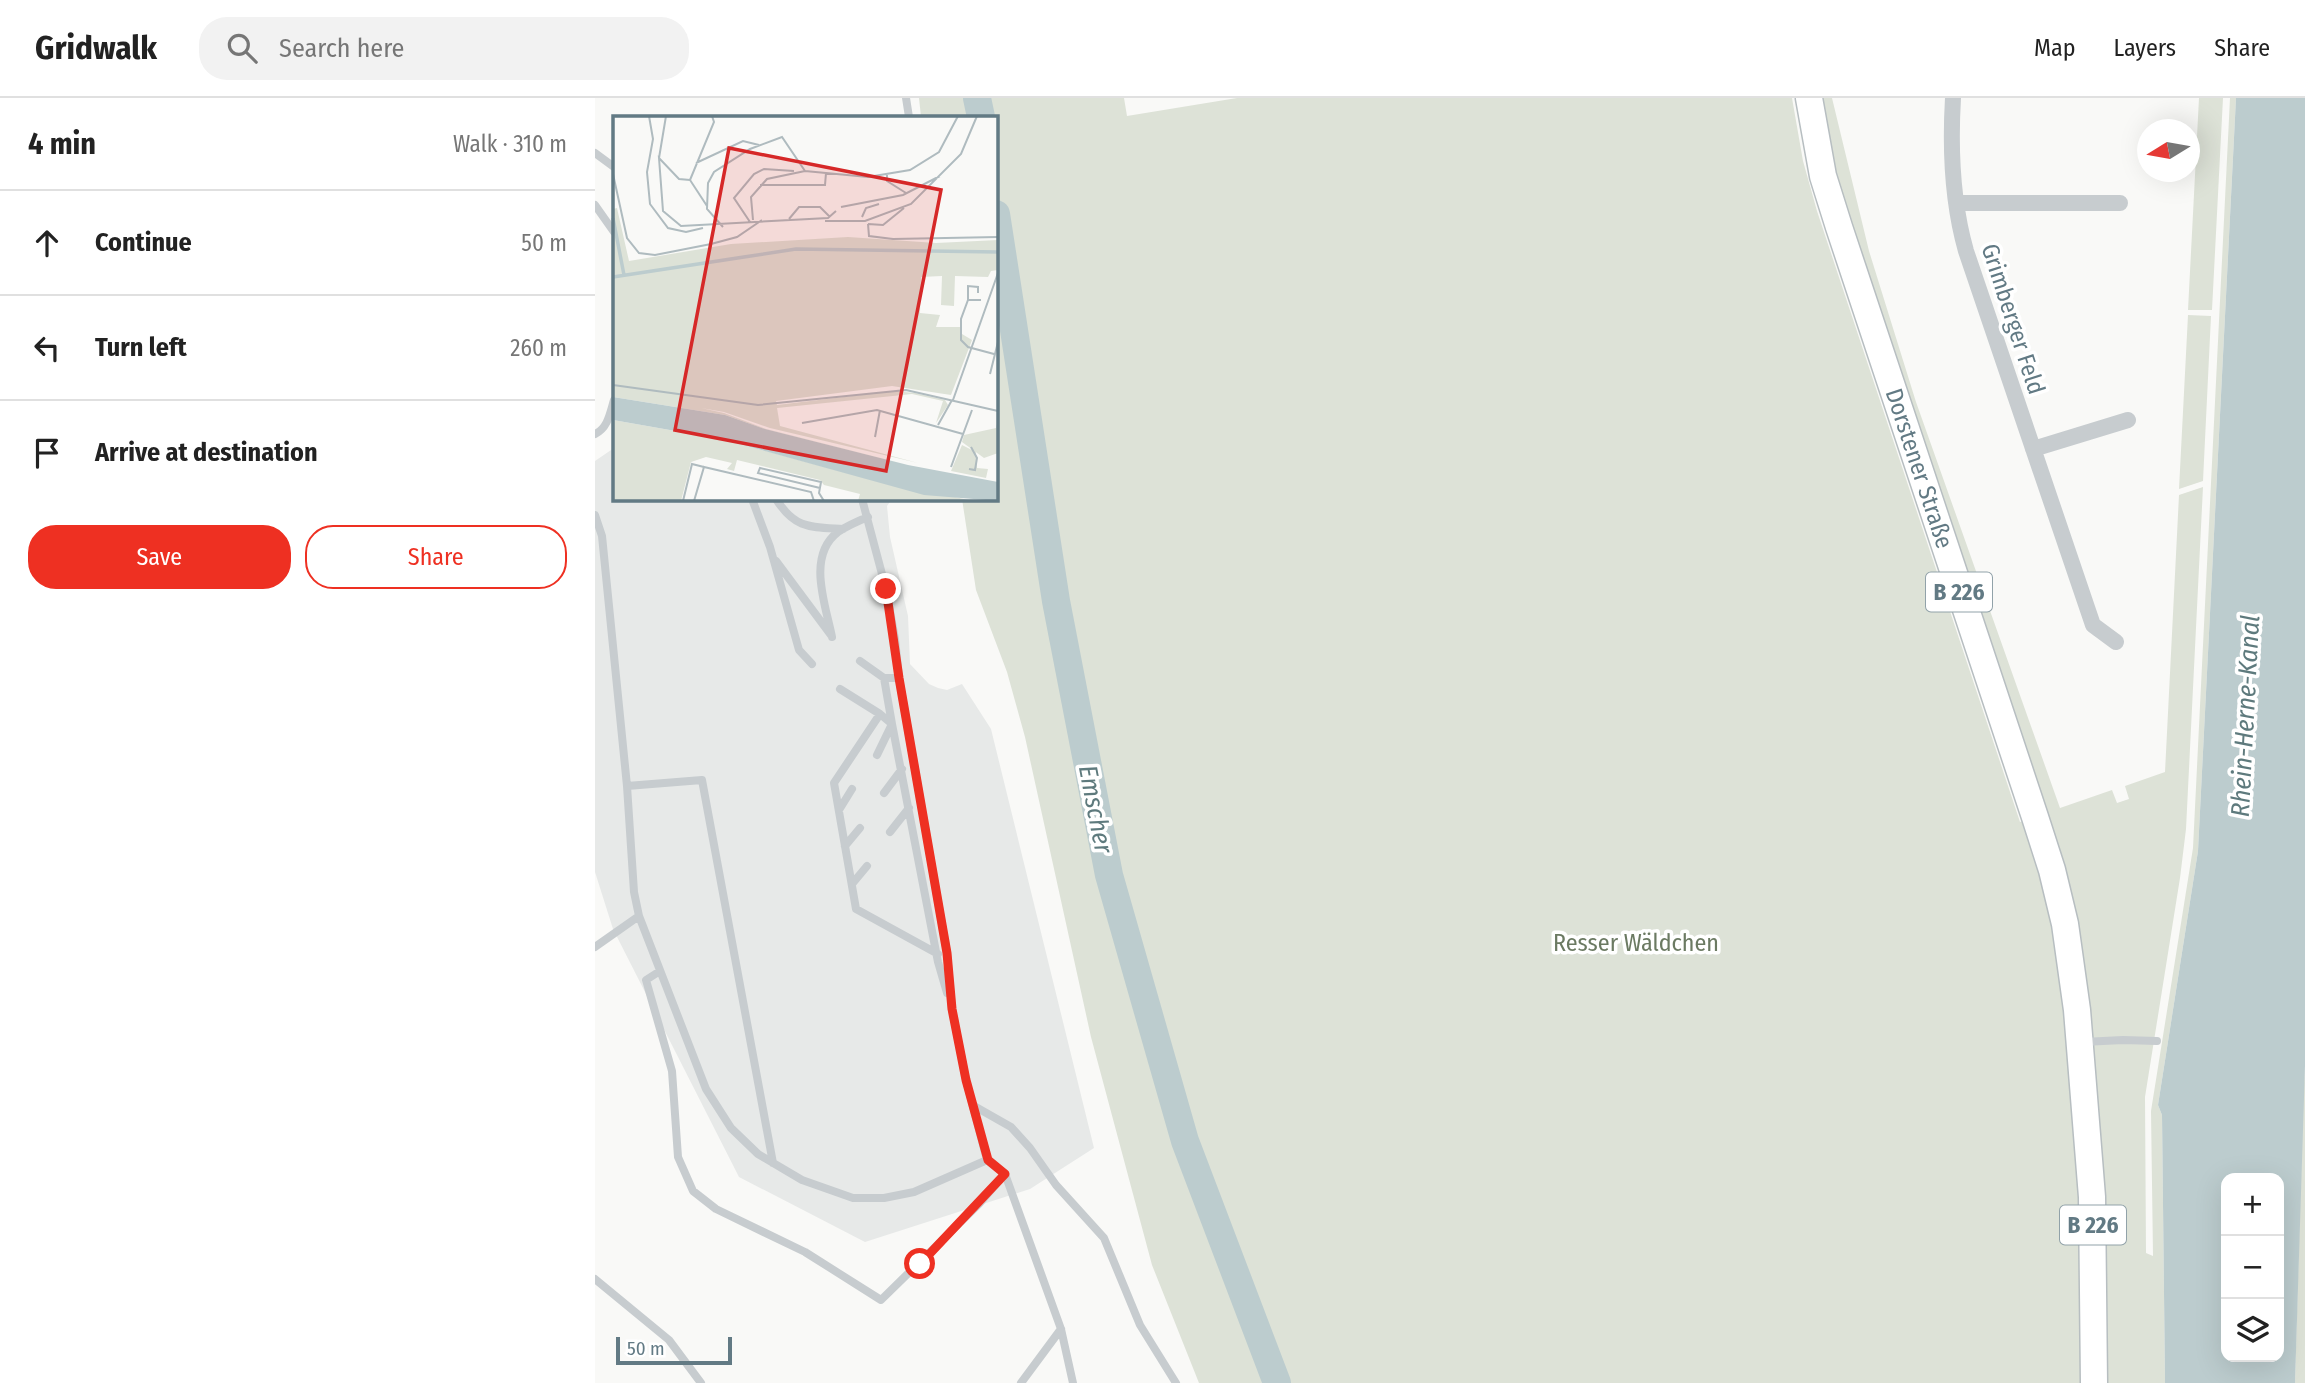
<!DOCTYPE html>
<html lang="en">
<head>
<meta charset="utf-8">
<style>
  body { margin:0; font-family:"Fira Sans Condensed",sans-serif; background:#f2f2f2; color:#222 }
  .controls { position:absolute; right:21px; bottom:21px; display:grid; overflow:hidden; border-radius:14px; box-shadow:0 7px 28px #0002 }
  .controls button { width:63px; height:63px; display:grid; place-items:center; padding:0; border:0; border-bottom:2px solid #e0e0e0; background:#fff; color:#222; font:35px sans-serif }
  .compass { position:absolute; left:1542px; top:21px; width:63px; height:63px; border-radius:50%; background:#fff; box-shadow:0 7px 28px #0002; rotate:259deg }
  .scale { position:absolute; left:21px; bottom:18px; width:116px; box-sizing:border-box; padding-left:7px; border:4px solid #627a84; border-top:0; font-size:19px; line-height:24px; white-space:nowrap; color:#627a84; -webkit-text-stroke:5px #fff; paint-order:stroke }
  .stop { position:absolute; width:21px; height:21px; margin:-16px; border:5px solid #ee3022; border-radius:50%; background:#fff }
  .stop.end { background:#ee3022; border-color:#fff; box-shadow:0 2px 7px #0008 }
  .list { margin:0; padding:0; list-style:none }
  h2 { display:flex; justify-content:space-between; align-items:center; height:91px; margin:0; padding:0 28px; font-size:30px }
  h2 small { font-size:23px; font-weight:400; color:#767676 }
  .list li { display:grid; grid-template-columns:46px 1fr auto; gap:21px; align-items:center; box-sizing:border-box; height:105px; padding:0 28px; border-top:2px solid #e0e0e0 }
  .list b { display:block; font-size:26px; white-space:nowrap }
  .list em { font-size:23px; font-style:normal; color:#767676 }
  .actions { display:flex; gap:14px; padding:21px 28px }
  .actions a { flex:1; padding:16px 0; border:2px solid #ee3022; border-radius:28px; text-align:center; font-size:24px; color:#ee3022 }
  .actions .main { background:#ee3022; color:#fff }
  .icon { flex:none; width:38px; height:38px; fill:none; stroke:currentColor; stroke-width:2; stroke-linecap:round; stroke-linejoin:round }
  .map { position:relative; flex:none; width:1710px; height:1285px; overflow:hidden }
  header { display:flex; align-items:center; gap:42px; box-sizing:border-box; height:98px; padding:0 35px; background:#fff; border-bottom:2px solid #e0e0e0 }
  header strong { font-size:33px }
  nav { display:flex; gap:38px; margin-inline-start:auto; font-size:24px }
  .search { width:490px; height:63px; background:#f2f2f2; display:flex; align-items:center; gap:18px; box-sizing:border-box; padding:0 24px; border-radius:28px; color:#767676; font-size:26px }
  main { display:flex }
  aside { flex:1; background:#fff }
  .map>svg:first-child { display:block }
  .built { fill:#e7e9e8 }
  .green { fill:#dde2d7 }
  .water { fill:#bcccce; fill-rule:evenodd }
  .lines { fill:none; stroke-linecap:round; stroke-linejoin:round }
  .river { stroke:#bcccce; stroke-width:28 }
  .primary-casing { stroke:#b7bec1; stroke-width:29 }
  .service { stroke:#c7cccf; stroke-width:8 }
  .minor { stroke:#c7cccf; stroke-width:16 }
  .primary { stroke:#fff; stroke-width:26 }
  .route { stroke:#ee3022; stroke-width:9 }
  .labels { text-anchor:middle; stroke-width:7; stroke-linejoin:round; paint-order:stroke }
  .shield { fill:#fff; stroke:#91a2a9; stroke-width:2 }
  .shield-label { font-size:23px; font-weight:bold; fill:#627a84 }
  .street-label { font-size:24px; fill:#627a84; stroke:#fff }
  .park-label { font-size:24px; fill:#6b7a62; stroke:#fff }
  .water-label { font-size:26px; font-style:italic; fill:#5e7a7d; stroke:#fff }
  .inset-river { fill:none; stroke:#bcccce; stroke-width:3.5 }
  .inset-road { fill:none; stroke:#afbbbf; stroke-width:2 }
  .view { fill:#d62828; fill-opacity:0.15; stroke:#d62828; stroke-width:3.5 }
  .inset-edge { fill:none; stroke:#627a84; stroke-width:3.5 }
</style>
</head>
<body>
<header>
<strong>Gridwalk</strong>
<div class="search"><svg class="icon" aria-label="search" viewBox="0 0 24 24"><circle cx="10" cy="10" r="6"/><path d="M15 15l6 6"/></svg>Search here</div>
<nav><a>Map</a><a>Layers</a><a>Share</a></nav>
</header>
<main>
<aside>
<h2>4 min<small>Walk · 310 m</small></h2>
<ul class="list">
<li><svg class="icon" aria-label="ahead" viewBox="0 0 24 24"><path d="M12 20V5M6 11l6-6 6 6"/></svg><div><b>Continue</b></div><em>50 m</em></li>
<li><svg class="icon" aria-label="left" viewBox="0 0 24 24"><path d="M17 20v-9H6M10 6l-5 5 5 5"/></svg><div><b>Turn left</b></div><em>260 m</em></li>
<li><svg class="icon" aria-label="arrive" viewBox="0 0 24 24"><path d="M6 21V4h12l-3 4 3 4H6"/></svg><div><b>Arrive at destination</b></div></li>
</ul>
<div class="actions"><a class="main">Save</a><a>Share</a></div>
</aside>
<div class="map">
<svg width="1710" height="1285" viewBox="0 0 1710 1285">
  <rect width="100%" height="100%" fill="#f9f9f7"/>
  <path class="built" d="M19,350v51h278l-5,7 3,31 18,79 2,48 19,20 9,4 9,2 15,-6 29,45 103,419 -64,41 -165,53 -126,-65 -126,-248 -18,-57v-411z"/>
  <path class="green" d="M324,0h205l3,18 110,-18h555l11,63 14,50 203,611 22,-7 -194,-585 -30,-132h14l37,153 47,151 144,406 52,-18 5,13 12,-4 -4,-13 40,-14 14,-277 24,-8 -17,342 -6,49 -35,219 1,156 7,3 -2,-145 42,-263 37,-750h6l-38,753 -40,254 4,10 3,268h-966l-47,-118 -61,-228 -66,-300 -18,-65 -31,-82 -14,-91h34v-382h-75z
    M1604,0h24l-11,212h-24z
    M1593,217l23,1 -8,165 -24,8z
    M1710,968v317h-10l8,-283z"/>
  <path class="water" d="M1641,0h69v968l-10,317h-130l-3,-268 -4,-10 40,-254zM1631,1080h53v179h-53z"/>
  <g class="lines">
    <path class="river" d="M382,0l4,19
      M401,116l60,387 53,274 76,266 92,242"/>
    <g class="primary-casing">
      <g id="primary">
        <path id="s1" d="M1214,0l14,78 16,51 196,590 17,53 13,54 12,86 15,187 2,186"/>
      </g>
    </g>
    <path class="service" d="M311,0l3,19
      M0,55l19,14
      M0,107l19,27
      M0,336c13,-6 15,-21 19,-34
      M157,401l18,48 29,103 13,14
      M181,401c19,30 34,28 67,30
      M267,401l24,90 9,50 4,39 48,275 5,56 14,71 21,80 18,14 56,155 12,54
      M0,417l7,21 25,250 7,106 5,24 67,173 25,39 27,26 44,26 51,18h31l30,-6 73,-32
      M181,463l55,74
      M237,539c-6,-31 -26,-81 6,-105 9,-6 20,-11 30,-15
      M265,563l24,17h15
      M245,591l40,25 12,10 46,238 9,31
      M285,616l-46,69 22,126 82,45
      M282,657l15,-31 -8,-46
      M32,688l75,-6 71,383
      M289,695l18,-24
      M244,712l13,-21
      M295,734l19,-24
      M250,748l15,-18
      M257,786l15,-18
      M0,849l44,-31
      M65,873l-14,9 26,91 6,86 15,34 23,18 89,43 76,48 98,-96 26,-30
      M1488,944l40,-2 34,1
      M379,1008l37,21 19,21 26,37 48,53 36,87 36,58
      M0,1181l74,61 32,43
      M426,1285l40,-54"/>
    <path class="minor" d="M1358,0c-3,51 -1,104 13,153l127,374 23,17
      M1361,105h164
      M1438,351l95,-29"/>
    <use href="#primary" class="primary"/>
  </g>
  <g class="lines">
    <path class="route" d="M291,491l13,89 48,275 5,56 14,71 22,80 17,14 -85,90"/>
  </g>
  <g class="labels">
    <g class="shield">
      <rect x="1331" y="474.5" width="66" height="39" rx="5"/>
      <rect x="1465" y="1107.5" width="66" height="39" rx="5"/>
    </g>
    <g class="shield-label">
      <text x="1364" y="502">B 226</text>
      <text x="1498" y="1135">B 226</text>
    </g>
    <g class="street-label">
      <text transform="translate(1418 221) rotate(72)" y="8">Grimberger Feld</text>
      <text dy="8" stroke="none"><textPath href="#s1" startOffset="387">Dorstener Straße</textPath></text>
    </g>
    <g class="park-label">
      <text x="1041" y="853">Resser Wäldchen</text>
    </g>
    <g class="water-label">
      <text transform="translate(1650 618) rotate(-87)" y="9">Rhein-Herne-Kanal</text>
      <text transform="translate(501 711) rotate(79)" y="9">Emscher</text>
    </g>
  </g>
  <g transform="translate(18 18)">
    <rect width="385" height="385" fill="#f9f9f7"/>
    <path d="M4,92l12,53 102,-17 117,-7 88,6 62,-3v30l-7,1 -3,6 -33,-1 -1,30 -13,-1 1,-29 -21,1 -1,36 20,2 -4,12h25l1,7 10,6 -21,55 -59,-9 -116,15 1,4 117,-14 21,2 30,7 3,5 -12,18 7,-22 -31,-7 -135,14 3,18 138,37 -148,-35 -46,-16 -23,-4 23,5 42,16 143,36 -144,-36 -40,-14 -112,-18v-188zM0,304l108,19 192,52 34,4 25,6h-114l2,-7 -36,-9 -4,-5 -83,-20 -3,11 -7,-2 5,-6 -26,-6 -15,5 -10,39h-68zM384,308l1,29 -14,5 -22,-16 2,-7 32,-7zM349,329l14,7 1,16 11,1 -2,9 -35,-7z" fill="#dde2d7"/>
    <path d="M0,281l112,18 40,14 143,36 90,17v19l-74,-6 -203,-56 -108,-19z" fill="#bcccce"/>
    <path class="inset-river" d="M0,102l11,57M0,161l183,-28 202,3"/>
    <path class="inset-road" d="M36,0l4,23 -6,33 3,32 18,24 18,4 17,-4M46,42l7,-42M83,47l47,-22 16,4M0,58l14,64 12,15 16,2 56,-11 26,-7 25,-17M274,59v6l19,12M77,64l-11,-1 -20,-21 4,53 18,15 147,-8 8,-7M147,69h65l1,-12M94,90l-17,-26 24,-58 -2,-6M228,91l62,-12 37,-19M249,101l4,-9 13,-4M176,103l10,-12h21l10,10M140,104l-2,-23 16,-18 38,-8 63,6 42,-7 29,-18 19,-36M212,105h40l46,-17 50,-50 16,-38M137,106l-16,-24 20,-24 10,-5 30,2M255,108l1,12 24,3 105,-2M255,108l15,1 21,-17M110,111l-16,-18 1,-26 6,-11 36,-23 32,-12 23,34M355,184v-14l10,1v6M368,184h-13l-7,19v21l7,7 26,7M377,258l8,-32M0,269l145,20 148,-15 92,21M340,284l45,-127M189,307l75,-13 86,24M325,309l14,-25M262,321l5,-27M338,351l21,-57M356,353l6,1 2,-12 -6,-11M207,372l-62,-15 2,-5 61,14 -2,11 5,8M70,385l9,-37 12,3M81,385l10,-34 107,25 3,9"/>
    <path class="view" d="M116,32l212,42 -55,281 -211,-41z"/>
    <rect width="385" height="385" class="inset-edge"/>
  </g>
</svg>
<div class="controls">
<button>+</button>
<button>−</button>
<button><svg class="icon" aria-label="layers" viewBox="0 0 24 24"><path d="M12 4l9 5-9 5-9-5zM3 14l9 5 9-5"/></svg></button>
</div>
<svg class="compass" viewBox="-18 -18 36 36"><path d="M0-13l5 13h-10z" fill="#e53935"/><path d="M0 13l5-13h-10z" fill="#767676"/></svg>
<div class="scale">50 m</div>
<div class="stop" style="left:325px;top:1166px"></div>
<div class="stop end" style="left:291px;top:491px"></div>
</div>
</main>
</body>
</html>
